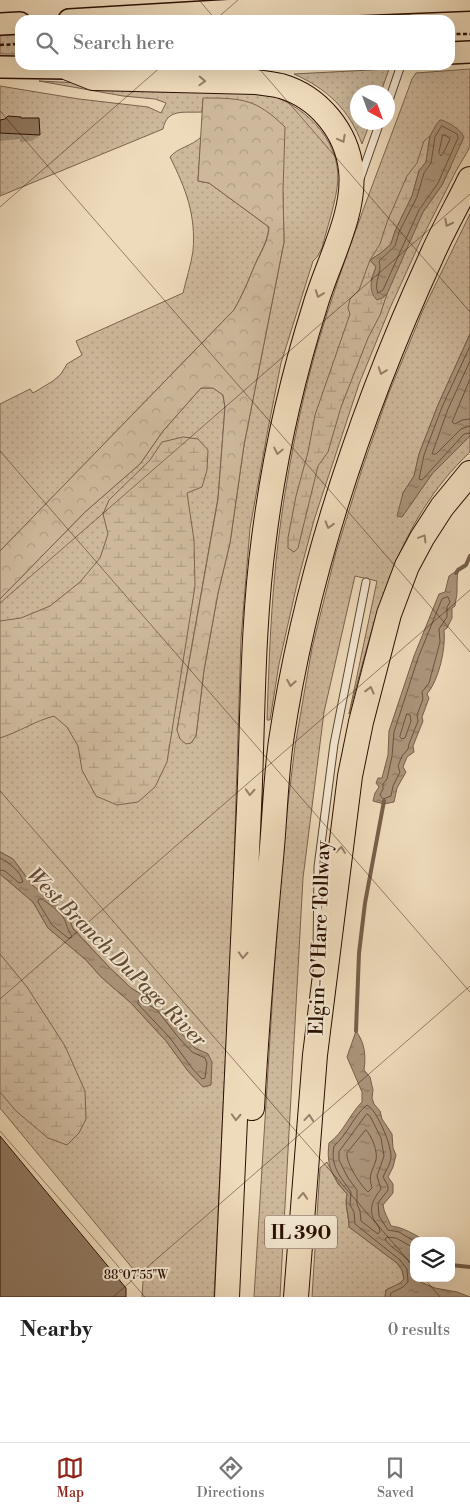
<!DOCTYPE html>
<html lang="en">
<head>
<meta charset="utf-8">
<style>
  body { margin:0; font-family:"Libre Bodoni",serif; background:#f6f6f6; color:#222 }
  .controls { position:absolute; right:15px; bottom:15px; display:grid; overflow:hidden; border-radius:10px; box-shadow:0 5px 20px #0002 }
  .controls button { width:45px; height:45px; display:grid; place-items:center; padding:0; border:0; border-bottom:1px solid #e0e0e0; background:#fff; color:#222; font:25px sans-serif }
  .compass { position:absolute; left:350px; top:85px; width:45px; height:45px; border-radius:50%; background:#fff; box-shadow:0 5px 20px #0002; rotate:139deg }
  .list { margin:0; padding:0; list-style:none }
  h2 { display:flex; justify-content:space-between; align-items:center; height:65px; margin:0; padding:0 20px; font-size:21px }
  h2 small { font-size:16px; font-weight:400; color:#767676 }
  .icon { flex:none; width:28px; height:28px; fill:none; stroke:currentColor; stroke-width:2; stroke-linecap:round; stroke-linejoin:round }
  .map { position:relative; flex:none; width:470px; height:1297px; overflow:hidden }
  .search { position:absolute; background:#fff; box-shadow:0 5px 20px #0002; left:15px; right:15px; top:15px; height:55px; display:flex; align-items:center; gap:12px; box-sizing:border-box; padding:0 18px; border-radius:15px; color:#767676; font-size:19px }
  .sheet { height:145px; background:#fff }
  nav { display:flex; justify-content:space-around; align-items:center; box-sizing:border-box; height:70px; border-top:1px solid #e0e0e0; background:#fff; font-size:14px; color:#767676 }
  nav a { display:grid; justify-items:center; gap:2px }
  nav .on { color:#8f2418 }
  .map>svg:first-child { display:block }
  .grass { fill:url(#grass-dots); stroke:#7c634e; fill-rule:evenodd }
  .forest { fill:url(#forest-crowns); stroke:#7c634e }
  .wetland { fill:url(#wetland-marsh); stroke:#7c634e }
  .water { fill:url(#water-ripples); stroke:#775f4a }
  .shadow { fill:#0003 }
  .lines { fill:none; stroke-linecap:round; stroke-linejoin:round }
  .shore { stroke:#6a523e; stroke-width:1 }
  .stream { stroke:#775f4a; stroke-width:4 }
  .building { fill:#907961; stroke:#2a0e00 }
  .lane-casing { stroke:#5b412f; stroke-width:9 }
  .primary-casing { stroke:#2a0e00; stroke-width:24 }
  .highway-casing { stroke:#2a0e00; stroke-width:26 }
  .path { stroke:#2a0e00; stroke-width:2.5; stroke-dasharray:4 2.5; stroke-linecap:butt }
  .lane { stroke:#f4e8d3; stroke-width:7 }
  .primary { stroke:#eedbbb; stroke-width:21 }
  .highway { stroke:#eedbbb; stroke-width:24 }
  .oneway { stroke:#967f67 }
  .ticks { fill:none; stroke:#2a0e00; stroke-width:1; stroke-opacity:0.45 }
  .labels { text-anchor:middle; stroke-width:4; stroke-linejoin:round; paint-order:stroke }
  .shield { fill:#f4e8d3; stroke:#674f3f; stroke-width:1 }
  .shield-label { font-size:19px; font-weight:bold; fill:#2a0e00 }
  .street-label { font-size:20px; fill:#2a0e00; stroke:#f4e8d3 }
  .water-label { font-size:21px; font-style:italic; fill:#644b37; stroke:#f4e8d3 }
  .ticks-label { font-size:12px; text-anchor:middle; fill:#2a0e00; stroke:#f4e8d3; stroke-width:4; stroke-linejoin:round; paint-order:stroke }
</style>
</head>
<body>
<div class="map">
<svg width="470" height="1297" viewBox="0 0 470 1297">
  <defs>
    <pattern id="grass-dots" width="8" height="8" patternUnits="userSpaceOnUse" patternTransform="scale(1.25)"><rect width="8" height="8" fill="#cdb89b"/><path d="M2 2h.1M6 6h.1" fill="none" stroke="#b09d84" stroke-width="1.8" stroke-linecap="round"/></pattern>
    <pattern id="forest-crowns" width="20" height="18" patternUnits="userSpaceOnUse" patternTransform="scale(1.25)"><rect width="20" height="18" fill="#cdb89b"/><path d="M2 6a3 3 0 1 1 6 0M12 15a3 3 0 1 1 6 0" fill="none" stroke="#b09d84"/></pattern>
    <pattern id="wetland-marsh" width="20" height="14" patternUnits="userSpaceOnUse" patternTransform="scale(1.25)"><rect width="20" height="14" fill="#cdb89b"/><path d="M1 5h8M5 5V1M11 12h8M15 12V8" fill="none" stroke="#b09d84"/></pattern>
    <pattern id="water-ripples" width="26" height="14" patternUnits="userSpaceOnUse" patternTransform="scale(1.25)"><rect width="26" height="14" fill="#ab957b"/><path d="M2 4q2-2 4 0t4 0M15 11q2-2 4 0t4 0" fill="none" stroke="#8b7862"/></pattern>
  </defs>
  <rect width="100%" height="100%" fill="#eedbbb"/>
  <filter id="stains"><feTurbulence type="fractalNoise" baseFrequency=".004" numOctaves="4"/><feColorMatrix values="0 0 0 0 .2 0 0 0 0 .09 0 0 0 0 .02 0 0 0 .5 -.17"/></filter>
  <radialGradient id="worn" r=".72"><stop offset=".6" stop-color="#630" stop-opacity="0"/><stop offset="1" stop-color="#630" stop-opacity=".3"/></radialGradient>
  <path class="grass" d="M410,14l-4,6h-145z
    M20,34v20h-20v-18z
    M389,69l-8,23h-23v30l12,1 -8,21c-13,-35 -35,-55 -68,-70z
    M470,69v78l-14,24 -35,69 -31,68 -31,76 -45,136 -17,64 -18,80 -9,56h-3c2,-59 4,-118 11,-177 8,-66 21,-133 39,-197 27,-91 63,-179 95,-267l4,-6zM426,162l25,4 -9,19 -19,27 -23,49 -29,19 10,-27 31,-57 7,-25z
    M39,81l204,10c9,2 19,2 27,4 39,13 74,50 67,93 -3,20 -10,40 -15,60l-5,9 -4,4 -32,102 -13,66 -18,99 -9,111 -9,287 -18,371h-72l1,-16 -143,-173v-234l33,28 15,26 38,32 15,17 30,26 35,38 22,30 15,16 7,-2 -2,-31 -13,-6 -13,-14 -22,-28 -29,-18 -21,-20 -37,-40 -6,-14 -14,-14 -20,-14 -20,-27 -13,-7v-253l85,-87 55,-48 23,-33 38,-43h12l10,7 2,12 -7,91 -41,232 14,13 5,-7 8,-66 14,-77 12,-50 14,-98 40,-203 -1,-50 -80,-93 -1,13c-18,1 -35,-4 -39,17l-163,67v-110l79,13 69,8 13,6 5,-10 -11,-4 -32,-3z
    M201,137l-3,44 11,2 60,44c-2,17 -9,25 -15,40 -6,15 -12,29 -20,43l-234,241v-147l30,-15 3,4 20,-12 8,-7 6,-10 15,-9 -6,-14 107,-48c3,-13 8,-28 10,-42 3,-36 -7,-62 -23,-94 7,-9 22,-11 31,-20z
    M470,214v120l-32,71 -19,49 -5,22 -11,17 -1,24 30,-43 38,-38v16c-75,71 -95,166 -121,262l28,-133 -22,-5 -31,136 -21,166 -23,419h-26l27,-436 14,-115 17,-98 24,-96 26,-83 26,-74 35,-85z
    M327,1162l11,22 9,10c-3,13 2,20 2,33l48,36 5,7 2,9 -3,4 -15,7 -1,7h-73l8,-129z"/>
  <path class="forest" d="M203,98c40,0 53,1 82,29l-2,65 1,50 -40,203 -14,98 -12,50 -14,77 -8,66 -5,7 -5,1 -6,-5 -3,-9 41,-231 7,-92 -2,-12 -10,-7h-12l-38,43 -23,33 -55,48 -85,87v-48l234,-241c8,-14 14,-28 20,-43 6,-14 14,-24 15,-40l-60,-44 -11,-2z"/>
  <path class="wetland" d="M430,136l-4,26 -7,9 -7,25 -17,35 -4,13 -10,9 -11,7 6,7 -5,13 11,18 5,-4 -7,21 -12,23 -27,69 -13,45 -10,14 -20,82 -4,4 -6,-4v-10l8,-42 12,-44 7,-37 35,-101 -2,-6 2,-9 9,-9 11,-30 10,-16 7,-22 20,-46 10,-13 7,-22z
    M183,437l15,2 10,11 -1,20 -5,17 -15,6 7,47 1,46 -28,176 -12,25 -17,15 -21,3 -21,-9 -14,-26 -4,-24 -11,-19 -13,-11c-19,5 -35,16 -54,22v-117l21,-3 29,-12 30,-24 20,-24 8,-24 -5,-20 6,-14 41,-40 12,-18z
    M0,954l27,33 38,59 20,45 1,28 -7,14 -12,12 -19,-7 -32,-27 -16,-19z"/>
  <path class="water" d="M440,120h2c9,4 17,8 22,17l-22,48 -19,27 -36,82 -5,4 -5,2c-10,-10 -5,-22 -1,-33l-6,-7 11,-7 10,-9 4,-13 17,-35 7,-25 7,-9 4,-26 6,-11z
    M470,334v102l-38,38 -30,43 -5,-1 6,-23 11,-17 5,-22 19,-49z
    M458,570c-1,7 -1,15 -1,22 0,5 -2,9 -2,14l-3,2v10l-5,10 -3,2c2,18 -5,50 -17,64l2,4 -7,19 1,4 -10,25 1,6 -7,5 -4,10 3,5 -9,16 -3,14 -10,2 -11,-3 2,-8 4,-6 -3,-4 2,-5h4l6,-23 1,-24 25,-75 25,-62 6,-2 4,-16z
    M0,852l13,7 20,27 20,14 14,14 6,15 37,39 21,20 29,18 22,28 13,14 13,6 4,8 -1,23 -8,2 -15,-16 -22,-30 -35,-38 -30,-26 -15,-17 -38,-32 -15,-26 -33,-28z
    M356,1031c9,12 10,25 8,39l6,7 3,13 -1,8 2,6 6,7 2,8 10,15 1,14 3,7 -3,12 -5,10 5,7v9l-10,12c1,8 5,13 8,21 12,1 24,9 35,15h-12v37h8l-1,4 14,6 22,4 13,5h-85l1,-7 14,-7 4,-4 -2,-9 -5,-7 -48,-36c0,-13 -4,-20 -2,-33 -15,-18 -21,-28 -18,-51 15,-11 20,-28 33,-41v-10l-15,-35z"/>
  <path class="shadow" d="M0,121l39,14 -7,6 -12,1v-3l-20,2z"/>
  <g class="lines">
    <path class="shore" d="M442,126l15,8 1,4 -20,45 -19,27 -36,80 -5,3c-5,-11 5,-21 1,-32l16,-15 4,-14 18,-35 7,-24 7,-10 4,-26z
      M443,135h3l4,4 -7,15 -2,2 -2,-3z
      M470,346l-28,61 -18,48 -5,24 3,1 42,-46 6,-1
      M470,361l-22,48 -16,45h4l25,-25 9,-3
      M470,379l-18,43 3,2 7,-4 8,-1
      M448,597l2,5 -3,5v10l-8,12 1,13 -11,41 -7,9 1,7 -6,16 1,6 -9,23 -1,5 -6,7 -4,10 2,6 -7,14 -2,10 -8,3 -3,-4 3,-6v-5l4,-5 5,-23 2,-24 24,-74 24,-59z
      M407,714l3,1 1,6 -6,17 -3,1 -2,-2z
      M0,858c10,5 20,13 23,24l-4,1 -14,-12 -5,-1
      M39,899h3c7,5 16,11 21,18 4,6 4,13 9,19l-1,2h-3l-16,-13 -14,-23z
      M141,1000l16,10 21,27 14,15 13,6 2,5 -2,15 -3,1 -10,-11 -22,-30 -32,-34v-3z
      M367,1114l3,2 11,22 3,18 -7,20 4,13c-7,9 -13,19 -7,31 3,4 5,6 6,11l-2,3 -17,-13 -1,-10 -3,-7v-14l-9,-12 -9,-18v-8z
      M366,1130c6,6 12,22 10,30 -4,13 -8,14 -4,28l-4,4c-7,-6 -23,-30 -21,-39z
      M414,1248l-18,-10 -9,-1 -2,2c5,10 21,14 29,30
      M390,1297l1,-4 12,-6 5,-5 -1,-13 -7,-9 -45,-36 -1,-12 -4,-7 1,-13c-11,-16 -21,-26 -17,-46 14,-12 19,-30 33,-41 10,5 25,41 24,53 -1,7 -5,12 -8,19l5,9v4l-10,13 1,13 9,14 11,2 15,9"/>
    <path class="stream" d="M456,573l2,-3 8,-5 4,-9
      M356,1031l3,-78 6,-50 19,-102
      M451,1265l19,2"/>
  </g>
  <path class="building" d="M8,116l13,1v1h18l1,17 -40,-2v-13l5,-1z
    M0,1136l126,152v9h-126z"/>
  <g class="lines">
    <g class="lane-casing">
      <path id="lane" d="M388,103l13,-38
        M360,179l20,-57
        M317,954l1,-87 16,-123 32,-162"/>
    </g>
    <g class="primary-casing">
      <path id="primary" d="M69,20l202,-12 199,-8
        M0,24l20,-1
        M450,53l20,-1
        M0,67l68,1 61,-3"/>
    </g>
    <g class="highway-casing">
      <path id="highway" d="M68,68l25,10 163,4c8,1 17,2 25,4 38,11 66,46 70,84 5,44 -24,94 -36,136 -24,76 -41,153 -51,232 -12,90 -11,180 -15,270 -7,163 -14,326 -22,489
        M252,1108c5,-87 12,-174 20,-261 3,-35 4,-71 9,-106 25,-169 81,-333 152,-488 11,-25 25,-49 37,-74
        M296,1297l19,-242 35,-279 11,-54 28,-108 18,-48 15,-28 20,-31 28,-34"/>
    </g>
    <path class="path" d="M450,34h20
      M0,45l20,-1"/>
    <use href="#lane" class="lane"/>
    <use href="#primary" class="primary"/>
    <use href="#highway" class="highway"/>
  </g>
  <defs><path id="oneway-chevron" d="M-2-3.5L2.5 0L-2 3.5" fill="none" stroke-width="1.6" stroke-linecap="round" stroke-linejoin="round" transform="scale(1.25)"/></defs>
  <g class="oneway">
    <use href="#oneway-chevron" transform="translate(202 81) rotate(2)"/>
    <use href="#oneway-chevron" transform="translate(342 139) rotate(62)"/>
    <use href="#oneway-chevron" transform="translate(448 223) rotate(117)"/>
    <use href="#oneway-chevron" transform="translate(319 294) rotate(110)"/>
    <use href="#oneway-chevron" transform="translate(382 371) rotate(109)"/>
    <use href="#oneway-chevron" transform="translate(278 451) rotate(102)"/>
    <use href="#oneway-chevron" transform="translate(329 525) rotate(107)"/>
    <use href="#oneway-chevron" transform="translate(423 538) rotate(-59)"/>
    <use href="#oneway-chevron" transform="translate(291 683) rotate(100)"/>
    <use href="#oneway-chevron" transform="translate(370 690) rotate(-76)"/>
    <use href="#oneway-chevron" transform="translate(250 792) rotate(93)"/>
    <use href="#oneway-chevron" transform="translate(341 850) rotate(-83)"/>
    <use href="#oneway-chevron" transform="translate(243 955) rotate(93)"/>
    <use href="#oneway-chevron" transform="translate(236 1117) rotate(93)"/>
    <use href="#oneway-chevron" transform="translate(309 1118) rotate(-85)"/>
    <use href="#oneway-chevron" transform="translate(303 1196) rotate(-86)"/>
  </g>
  <path class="ticks" d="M199,0l17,20M215,20l23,-20M256,65l214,247M0,111l470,541M0,207l163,-142M0,451l470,541M0,603l470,-409M0,791l414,476M0,999l470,-409M0,1131l145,166M424,1278l16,19M113,1297l357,-311"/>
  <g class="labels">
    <rect class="shield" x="265" y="1215.5" width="72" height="33" rx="4"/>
    <g class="shield-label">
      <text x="301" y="1239">IL 390</text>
    </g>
    <g class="street-label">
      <text transform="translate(319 938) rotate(-88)" y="7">Elgin-O'Hare Tollway</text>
    </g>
    <g class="water-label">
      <text transform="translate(117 957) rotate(45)" y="7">West Branch DuPage River</text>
    </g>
  </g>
  <g class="ticks-label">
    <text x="136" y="1279">88°07'55"W</text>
  </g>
  <rect width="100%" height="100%" filter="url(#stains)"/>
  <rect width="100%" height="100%" fill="url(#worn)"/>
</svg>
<div class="controls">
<button><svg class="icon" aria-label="layers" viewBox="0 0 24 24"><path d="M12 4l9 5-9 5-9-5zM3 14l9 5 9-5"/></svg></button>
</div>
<svg class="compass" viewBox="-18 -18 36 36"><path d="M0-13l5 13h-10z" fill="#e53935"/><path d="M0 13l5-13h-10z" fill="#767676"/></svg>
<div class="search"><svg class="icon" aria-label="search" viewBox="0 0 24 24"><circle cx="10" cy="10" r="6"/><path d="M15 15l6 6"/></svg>Search here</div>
</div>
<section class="sheet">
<h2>Nearby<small>0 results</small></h2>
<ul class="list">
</ul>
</section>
<nav>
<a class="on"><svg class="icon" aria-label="map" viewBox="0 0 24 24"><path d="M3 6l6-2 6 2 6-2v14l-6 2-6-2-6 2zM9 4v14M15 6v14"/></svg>Map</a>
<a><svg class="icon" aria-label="directions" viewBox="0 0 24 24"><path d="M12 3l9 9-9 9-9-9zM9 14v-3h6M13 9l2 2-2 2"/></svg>Directions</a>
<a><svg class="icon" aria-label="saved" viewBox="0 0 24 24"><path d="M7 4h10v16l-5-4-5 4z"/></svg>Saved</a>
</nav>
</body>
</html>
